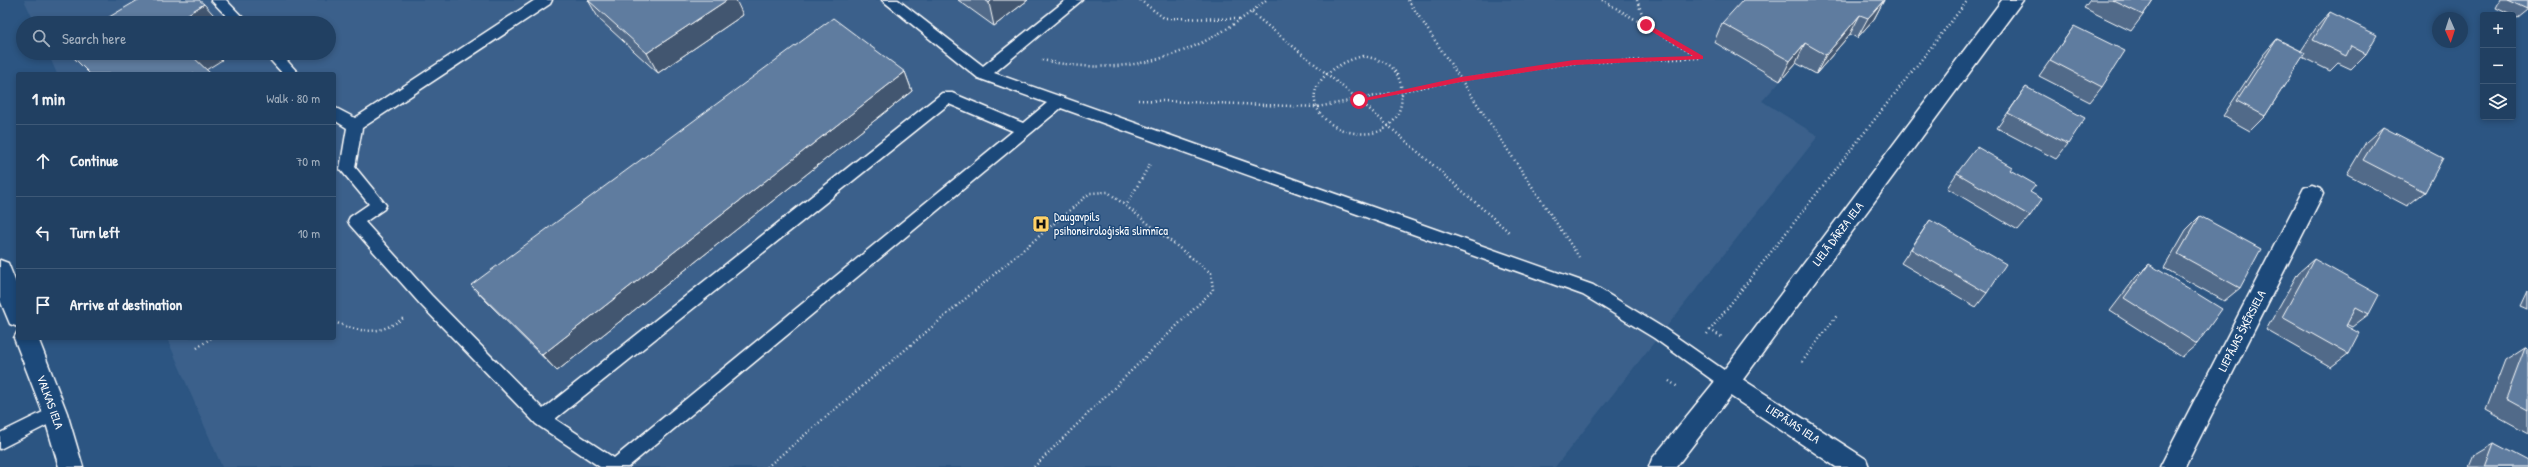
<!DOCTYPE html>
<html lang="en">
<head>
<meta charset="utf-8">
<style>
  body { margin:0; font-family:"Patrick Hand",sans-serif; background:#2d4b6b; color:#f1f3f6 }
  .controls { position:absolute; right:12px; top:12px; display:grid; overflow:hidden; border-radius:4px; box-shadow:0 2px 6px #0003 }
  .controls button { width:36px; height:36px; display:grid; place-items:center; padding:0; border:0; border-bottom:1px solid #3e5977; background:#214062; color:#f1f3f6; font:20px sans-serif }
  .compass { position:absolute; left:2432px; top:12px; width:36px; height:36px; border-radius:50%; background:#214062; box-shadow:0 2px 6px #0003; rotate:177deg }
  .stop { position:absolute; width:12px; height:12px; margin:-9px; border:3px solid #e11d48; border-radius:50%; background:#fff }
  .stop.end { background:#e11d48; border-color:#fff; box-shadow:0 1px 4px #0008 }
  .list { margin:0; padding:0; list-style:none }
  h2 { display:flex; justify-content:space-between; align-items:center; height:52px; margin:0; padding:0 16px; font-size:17px }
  h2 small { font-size:13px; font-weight:400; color:#a2afbe }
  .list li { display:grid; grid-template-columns:26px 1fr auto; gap:12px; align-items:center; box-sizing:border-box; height:72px; padding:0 16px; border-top:1px solid #3e5977 }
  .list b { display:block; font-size:15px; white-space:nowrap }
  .list em { font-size:13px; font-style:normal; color:#a2afbe }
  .icon { flex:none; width:22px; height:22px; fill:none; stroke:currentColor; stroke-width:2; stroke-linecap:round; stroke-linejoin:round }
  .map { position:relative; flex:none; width:2528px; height:467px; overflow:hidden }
  .search { position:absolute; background:#214062; box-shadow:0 2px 6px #0003; left:16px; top:16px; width:320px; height:44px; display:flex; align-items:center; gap:10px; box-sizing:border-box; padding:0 14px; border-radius:22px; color:#a2afbe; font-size:15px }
  .panel { position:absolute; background:#214062; box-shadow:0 2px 6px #0003; left:16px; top:72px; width:320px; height:268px; border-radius:4px }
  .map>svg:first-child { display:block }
  .built { fill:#3b618b }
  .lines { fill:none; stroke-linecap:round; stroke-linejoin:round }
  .service-casing { stroke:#fff; stroke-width:3 }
  .minor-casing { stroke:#fff; stroke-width:3 }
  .tertiary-casing { stroke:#fff; stroke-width:3 }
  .path { stroke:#fff; stroke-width:2.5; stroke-dasharray:1 3; stroke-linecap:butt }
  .service { fill:#1f4a7a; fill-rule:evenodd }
  .minor { fill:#1f4a7a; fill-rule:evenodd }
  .tertiary { fill:#1f4a7a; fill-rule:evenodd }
  .wall { fill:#516b89; stroke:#fff }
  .shaded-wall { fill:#42576f; stroke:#fff }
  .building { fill:#5e7c9f; stroke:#fff }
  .route { fill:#e11d48 }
  .labels { text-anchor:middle; stroke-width:3; stroke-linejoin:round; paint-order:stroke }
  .poi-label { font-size:12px; fill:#fff; stroke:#1f4a7a; text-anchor:start }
  .street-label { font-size:12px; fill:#fff; stroke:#1f4a7a }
</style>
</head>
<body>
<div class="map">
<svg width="2528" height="467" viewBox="0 0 2528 467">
  <rect width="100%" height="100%" fill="#2c5582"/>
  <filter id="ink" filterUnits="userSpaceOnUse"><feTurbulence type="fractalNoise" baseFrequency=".025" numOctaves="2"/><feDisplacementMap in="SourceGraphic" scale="8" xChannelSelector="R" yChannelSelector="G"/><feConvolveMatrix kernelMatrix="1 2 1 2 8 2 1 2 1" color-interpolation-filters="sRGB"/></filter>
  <g filter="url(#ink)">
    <path class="built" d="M24,0h1786l-30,81 -18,20 56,35 -263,331h-1333l-55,-129h167v-264h-277l-9,-21h281v-30h-294z"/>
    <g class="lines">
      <g class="service-casing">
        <path id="service" d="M211,0h15l22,23h-15z
          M535,0h17l-2,4 -188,124 -7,39 31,38 -2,4 -19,13 66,73 112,114 399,-316h10l71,30 24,-20 -69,-25 -96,-78h16l85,66 83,-66h16l-88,73 599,212 72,44 69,48 2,5 -2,5 -6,2 -6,-2 -68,-49 -71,-43 -522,-187 -433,359h-28l-64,-43 -115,-119 -71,-80 -2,-4 2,-4 19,-13 -29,-35 7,-41 -13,-8v-13l21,11zM949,104l64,27 -399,327 -59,-39z
          M264,53h16l19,21h-16z
          M55,406l6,2 2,5 -2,5 -61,31v-16z"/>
      </g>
      <g class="minor-casing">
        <path id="minor" d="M2312,185l8,3 3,6 -138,273h-25l144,-279z
          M1728,371l8,4 130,84 3,8h-33l-116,-78 -4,-7 4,-7z"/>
      </g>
      <g class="tertiary-casing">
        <path id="tertiary" d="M2002,0h21l-287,389 -60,78h-27l3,-8 68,-84z
          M0,260l8,3 10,25v39l-8,-3 -10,-24z
          M18,331v7h20l29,75 16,54h-24l-16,-54 -29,-75z"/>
      </g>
      <path class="path" d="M1140,0l24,18 78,1
        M1408,0l171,257
        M1602,0l99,58
        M1637,0l9,25
        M1252,13l107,87 150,132
        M1363,56c9,2 18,4 26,9 18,14 17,49 -2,62 -9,7 -21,7 -32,6 -10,-1 -21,-6 -28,-12 -33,-31 7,-58 36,-65z
        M1042,60c87,19 157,-4 224,-60
        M1138,100l179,7 144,-27 113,-17 127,-5
        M334,322c30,11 44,14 71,-5
        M1710,330l12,7
        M1707,334l261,-334
        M197,348l14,-10
        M1802,362l36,-48
        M1669,381l9,6
        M767,467l323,-274 18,-1 18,14
        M1034,467l179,-177 -2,-17 -85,-67 25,-44"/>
      <use href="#service" class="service"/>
      <use href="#minor" class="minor"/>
      <use href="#tertiary" class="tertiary"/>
    </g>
    <path class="wall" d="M588,0l155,15 -85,58 -59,-54z
      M958,0h70l-34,26z
      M1884,0l-10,19 -17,19 -7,-4 -34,40 -20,-11 -16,18 -66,-39 8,-19z
      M2090,0h63l-10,15 -12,16 -47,-23z
      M2500,0h28v10l-10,8 -5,-2v-1h-2l-15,-7z
      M2330,12l36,42 -15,15 -13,-6 -8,8 -28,-14 -37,59 -15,15 -27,-15 40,-61 14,-16 24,12 15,-23z
      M2074,26l28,61 -12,15 -51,-26z
      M905,72l7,19 -355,280 -70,-69 -16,-17z
      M2026,87l42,57 -12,15 -59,-31z
      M2383,127l42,65 -18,14 -60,-32 19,-32z
      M2010,170l20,22v24l-12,14 -71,-42 10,-15z
      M2200,216l40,72 -16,13 -60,-33 22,-38z
      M1930,220l57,73 -11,14 -75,-44z
      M2314,259l55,55 -17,13 -6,-3v2l2,28 -17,13 -65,-37 32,-57z
      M2149,264l48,80 -15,13 -72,-46 26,-34z
      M2528,291v18l-7,-3z
      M2525,347l3,1v85l-42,-23 19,-50z
      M2494,443l34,24h-59l5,-12z"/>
    <path class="shaded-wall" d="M727,0h9l7,15 -85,58 -11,-20z
      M992,0h36l-34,26 -5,-23z
      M1884,0l-10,19 -17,19 11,-20z
      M204,4l17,19h-37l-4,-4z
      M1860,15l-10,19 -34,40 10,-19z
      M1805,43l-9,20 -16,18 10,-20z
      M189,53h26l7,7 -16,10z
      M905,72l7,19 -355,280 -15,-16z"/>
    <path class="building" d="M138,0h61l5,4 -24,15 5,4h-86z
      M588,0h139l-80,53z
      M985,0h7l-3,3z
      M1743,0h141l-16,18 -8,-3 -34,40 -21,-12 -15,18 -68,-38z
      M2112,0h41l-10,15z
      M2508,0h20v9z
      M2330,12l47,23 -11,19 -15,-8 -5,10 -33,-16z
      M833,18l72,54 -363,283 -71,-70z
      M2074,26l51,25 -23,36 -52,-27z
      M2277,39l28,14 -40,63 -28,-15z
      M69,53h120l22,21h-121z
      M2026,87l59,31 -17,26 -60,-31z
      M2383,127l60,31 -18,34 -62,-32z
      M1977,147l35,20 -2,3 26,15 -6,7 12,7 -12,17 -73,-43z
      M2200,216l61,33 -21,39 -62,-34z
      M1930,220l76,44 -19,29 -76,-44z
      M2314,259l65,36 -10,19 -13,-7 -10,19 13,7 -11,21 -66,-37z
      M2149,264l73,45 -25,35 -73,-46z
      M2525,347l3,1v62l-22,-12z
      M2494,443l34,18v6h-43z"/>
  </g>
  <path class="route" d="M1646,23l57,33v3l-129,6 -113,17 -102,20 -3,-2 105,-23 113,-17 119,-4 -49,-29z"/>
  <defs>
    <g id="hospital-square" transform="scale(0.9)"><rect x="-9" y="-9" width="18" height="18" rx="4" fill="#ffd166" stroke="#1f4a7a"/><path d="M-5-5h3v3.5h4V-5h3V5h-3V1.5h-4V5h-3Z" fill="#111"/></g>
  </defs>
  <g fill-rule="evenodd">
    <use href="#hospital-square" x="1041" y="224"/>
  </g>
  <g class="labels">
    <g class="poi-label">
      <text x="1054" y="221">Daugavpils<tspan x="1054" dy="14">psihoneiroloģiskā slimnīca</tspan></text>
    </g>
    <g class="street-label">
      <text transform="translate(1838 234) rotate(-53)" y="4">LIELĀ DĀRZA IELA</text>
      <text transform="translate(2242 331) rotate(-63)" y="4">LIEPĀJAS ŠĶĒRSIELA</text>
      <text transform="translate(50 402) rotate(70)" y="4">VALKAS IELA</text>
      <text transform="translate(1793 424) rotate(33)" y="4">LIEPĀJAS IELA</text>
    </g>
  </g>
</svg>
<div class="controls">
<button>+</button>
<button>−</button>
<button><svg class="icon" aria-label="layers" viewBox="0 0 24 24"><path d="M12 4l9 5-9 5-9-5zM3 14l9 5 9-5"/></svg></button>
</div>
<svg class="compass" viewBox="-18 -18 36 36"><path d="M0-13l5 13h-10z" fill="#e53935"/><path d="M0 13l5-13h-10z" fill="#a2afbe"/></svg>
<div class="stop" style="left:1359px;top:100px"></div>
<div class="stop end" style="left:1646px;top:25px"></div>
<div class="search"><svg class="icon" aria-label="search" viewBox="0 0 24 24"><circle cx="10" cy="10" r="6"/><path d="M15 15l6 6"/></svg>Search here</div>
<section class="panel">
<h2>1 min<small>Walk · 80 m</small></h2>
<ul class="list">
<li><svg class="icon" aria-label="ahead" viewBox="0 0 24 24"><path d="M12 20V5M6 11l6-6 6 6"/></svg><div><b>Continue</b></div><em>70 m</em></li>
<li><svg class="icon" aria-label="left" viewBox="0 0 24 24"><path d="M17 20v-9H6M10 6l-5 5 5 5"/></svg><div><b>Turn left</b></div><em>10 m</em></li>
<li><svg class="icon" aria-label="arrive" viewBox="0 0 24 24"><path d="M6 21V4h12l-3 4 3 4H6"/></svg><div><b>Arrive at destination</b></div></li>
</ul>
</section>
</div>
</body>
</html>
